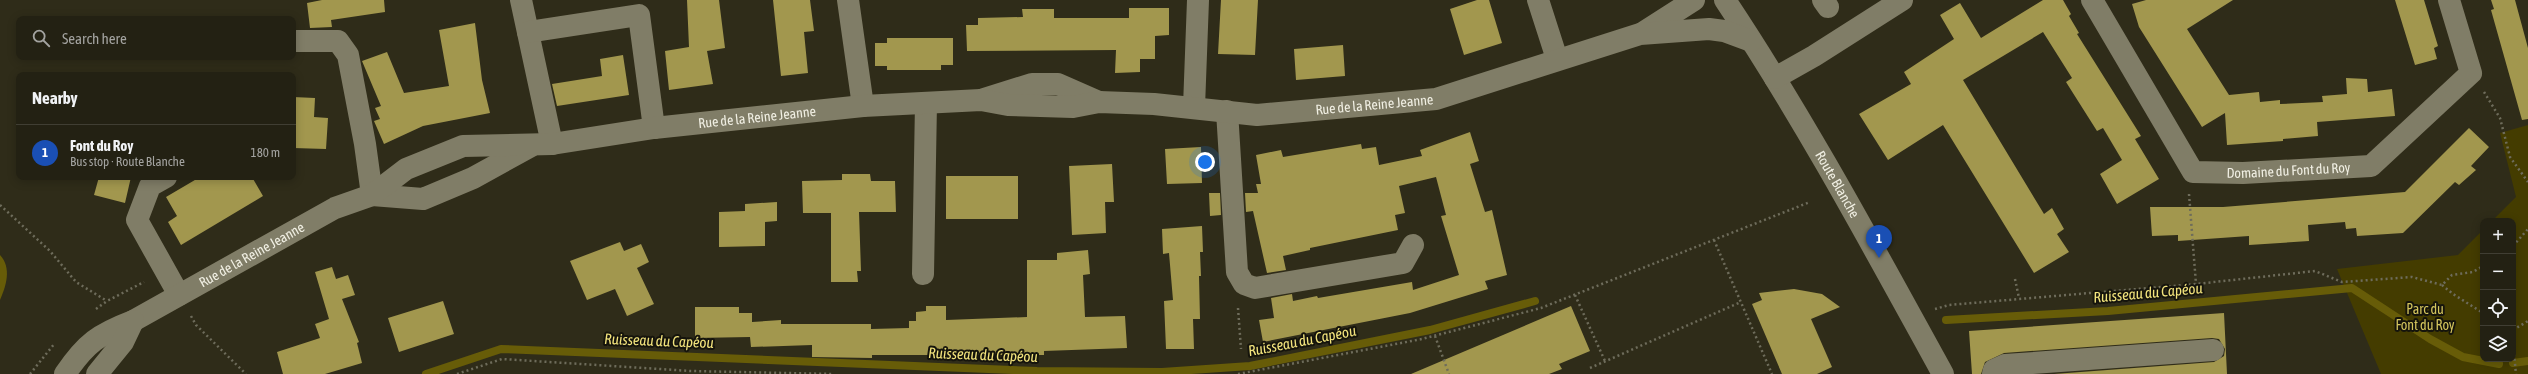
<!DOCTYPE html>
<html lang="en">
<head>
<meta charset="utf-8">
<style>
  body { margin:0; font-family:"Asap Condensed",sans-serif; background:#2b291c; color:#f1f3f6 }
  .controls { position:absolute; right:12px; bottom:12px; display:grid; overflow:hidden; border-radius:8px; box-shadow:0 2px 10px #0003 }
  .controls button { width:36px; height:36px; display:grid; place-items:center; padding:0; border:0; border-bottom:1px solid #403e33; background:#232113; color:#f1f3f6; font:20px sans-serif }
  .you { position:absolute; left:1205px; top:162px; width:14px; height:14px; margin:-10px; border:3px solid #fff; border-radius:50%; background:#1a73e8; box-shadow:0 0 0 6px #1a73e833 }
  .badge { display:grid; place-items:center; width:26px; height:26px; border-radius:50%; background:#82bcfa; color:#fff; font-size:13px; font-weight:700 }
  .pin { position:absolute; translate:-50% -33px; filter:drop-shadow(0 1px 2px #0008) }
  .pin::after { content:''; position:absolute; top:21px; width:14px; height:12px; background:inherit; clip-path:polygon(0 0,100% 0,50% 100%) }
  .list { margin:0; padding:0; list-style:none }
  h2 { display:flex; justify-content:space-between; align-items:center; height:52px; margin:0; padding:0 16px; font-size:17px }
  h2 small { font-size:13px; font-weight:400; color:#a3a3a0 }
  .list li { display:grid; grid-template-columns:26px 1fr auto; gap:12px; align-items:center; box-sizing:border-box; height:56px; padding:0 16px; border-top:1px solid #403e33 }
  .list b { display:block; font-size:15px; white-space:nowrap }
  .list p { margin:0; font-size:13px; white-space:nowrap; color:#a3a3a0 }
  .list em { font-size:13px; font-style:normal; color:#a3a3a0 }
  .icon { flex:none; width:22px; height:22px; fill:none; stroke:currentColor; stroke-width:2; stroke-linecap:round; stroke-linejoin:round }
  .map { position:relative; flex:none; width:2528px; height:374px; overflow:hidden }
  .search { position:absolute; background:#232113; box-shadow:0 2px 10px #0003; left:16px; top:16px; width:280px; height:44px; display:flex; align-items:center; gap:10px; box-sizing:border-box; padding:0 14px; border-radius:8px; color:#a3a3a0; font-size:15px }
  .panel { position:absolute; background:#232113; box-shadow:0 2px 10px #0003; left:16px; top:72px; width:280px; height:108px; border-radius:8px }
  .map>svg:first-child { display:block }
  .green { fill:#443c00 }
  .water { fill:#675c08 }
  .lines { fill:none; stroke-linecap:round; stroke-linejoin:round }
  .stream { stroke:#675c08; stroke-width:8 }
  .building { fill:#a2974e }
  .path { stroke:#6e6c5b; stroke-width:2.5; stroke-dasharray:2 3; stroke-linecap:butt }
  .minor { stroke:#807d67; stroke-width:22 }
  .labels { text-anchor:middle; stroke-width:4; stroke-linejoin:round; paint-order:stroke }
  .street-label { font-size:14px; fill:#f0efe3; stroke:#15140c }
  .park-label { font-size:14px; fill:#d4c55d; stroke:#15140c }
  .water-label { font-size:15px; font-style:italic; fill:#f3e47d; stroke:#15140c }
</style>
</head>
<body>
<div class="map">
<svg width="2528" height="374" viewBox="0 0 2528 374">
  <rect width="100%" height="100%" fill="#2f2c19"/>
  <path class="green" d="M2528,125v249h-147l-44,-105 121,-14 25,-25v129h30v-138h-21l24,-24 -16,-64z"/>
  <path class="water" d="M0,255c12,13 6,31 0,45z"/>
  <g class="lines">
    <path class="stream" d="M1946,320l162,-9 244,-23 78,51 33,18 36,7
      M2513,363l15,-2
      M426,374l75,-25 536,22 125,1 88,-6 180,-36 105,-29"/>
  </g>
  <path class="building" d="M322,0h62l1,12 -54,8 1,7 -22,1 -3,-25z
    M687,0h32l6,48 -18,3 6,33 -44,6 -4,-39 24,-4z
    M773,0h37l4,31 -10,1 4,41 -27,3z
    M1221,0h37l-3,55 -37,-1z
    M1477,0h12l13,43 -38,12 -14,-46z
    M2043,0h20l8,14 -2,2 10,17 -2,1 64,102 -6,3 24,40 -42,25 -17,-30 22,-14 -19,-32 -6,3 -19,-30 -12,-19 6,-4 -29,-46 -80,48 81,134 8,-6 12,21 -7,5 12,18 -35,21 -91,-148 -55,35 -29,-46 52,-30 -7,-12 50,-33 -14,-24 20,-12 21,35z
    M2146,0h87l-46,29 42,66 30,-3 1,10 20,-2v4l43,-2 -1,-6 25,-2 -1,-16 21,1 1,13 24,-3 3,27 -78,6 1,14 -35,3v2l-56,4 -2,-32 -23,14 -63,-100 -7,-23z
    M2395,0h29l14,46 -4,2 3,11 -22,6z
    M2491,0h24l13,48v71l-6,1 -31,-110 3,-1z
    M1129,8h40v27l-14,1v23h-15v13l-25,1 1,-23 -149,1 -1,-26h12v-7l45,-1 -1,-8h32v9h75z
    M475,23l7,57 8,33 -67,13 -39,18 -10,-23 6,-2 -5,-11 6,-2 -19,-45 25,-9 17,41 45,-7 -10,-56z
    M887,38h66v27h-12v5h-54v-4h-12v-23h12z
    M1343,45l2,31 -49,4 -2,-31z
    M623,55l6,40 -72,11 -5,-22 50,-8 -2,-17z
    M293,97l22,1 -1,19 14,1 -2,31 -33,-1z
    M2469,128l20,19 -18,19 5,4 -17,15 -4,-3 -52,51 -46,3 -1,-8 -10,1 -1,-7 -37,3 1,16 -60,4v-9l-71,5v-6l-26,1 -2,-29h73l182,-15z
    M1470,132l9,29 -9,3 15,48 7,-2 15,65 -22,6 3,8 -78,24 -147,29 -4,-22 15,-2 -3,-20 21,-4 1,7 24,-5 1,2 94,-16 1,8 46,-15 -18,-59 5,-1 -10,-38 -37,9 6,27 -10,2 3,15 -88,18v2l-27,6 3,14 -19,3 -14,-62 -7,1 -1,-19h13l-2,-9h5l-5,-29 25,-5 2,7 78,-13 1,5 14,-2 3,18 43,-9 -2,-6z
    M1201,147l1,36 -35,1 -2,-35z
    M1112,164l2,38h-9l1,31 -34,2 -3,-69z
    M842,174h28l1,7h24l1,31h-37l2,59h-4l1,11h-27v-69h-28l-1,-32 40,-1z
    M946,176h72v43h-72z
    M99,177h32l-6,26 -31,-8z
    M200,177h52l11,19 -82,49 -13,-23 9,-6 -11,-19z
    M1209,193h11l1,22 -11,1z
    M777,202v19l-12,1v24l-46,1v-35l26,-1v-7z
    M1202,226l1,26h-3l1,24h-2l1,43h-7l1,30h-28l-2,-48 9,-1 -4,-47 -6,1 -1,-25z
    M620,242l4,9 17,-7 8,18 -12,6 17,36 -27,12 -12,-27 -28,11 -17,-39z
    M1088,250l2,24 -7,1 2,42 40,-1 2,32 -83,3v4h-172v3l-60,-1v-12l-61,2 -1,-10 -55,1v-31h44v6h13v9l29,-2v4h90v5l38,-1v-7h7v-9l10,-1v-5h20v14l81,-3v-57h30v-7z
    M332,267l4,12 12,-4 7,20 -13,4 17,43 -2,1 5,20 -37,11h-42l-6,-22 43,-14 -5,-14 14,-5 -14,-47z
    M1794,289l28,5 18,13 -29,12 21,48 -15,7h-35l-30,-70 10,-4 -3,-7z
    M443,301l11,33 -55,18 -11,-34z
    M1571,306l19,45 -31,13 3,5 -13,5h-138z
    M2224,313l3,61h-173l160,-12 10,-6 1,-7 -6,-10 -7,-1 -208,15 -19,9 -4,12h-9l-3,-43z"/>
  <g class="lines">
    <path class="path" d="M2484,92l16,26 10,39 18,25
      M2189,194l7,90
      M0,205l50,46 26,31 31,19
      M1714,240l58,134
      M2513,246l15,-17
      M2015,279l4,19
      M2442,285l11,9 30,19
      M1575,295l30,66
      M1238,308l3,41
      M96,309l11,-8 37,-19
      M1935,309l14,-4 247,-21 119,-13 27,11 70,-5 30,8 10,-10 21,-3 10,-6
      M191,316l5,9 50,49
      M2513,330l15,-9
      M1435,336l14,38
      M2513,344l3,30
      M1590,368l151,-66
      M30,374l25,-31
      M457,374l45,-15 189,12 142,3
      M1238,374l184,-35 119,-31 269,-106"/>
    <g class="minor">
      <path d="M521,0l31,144"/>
      <path d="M848,0l15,106"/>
      <path d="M1538,0l19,59"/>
      <path id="s1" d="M1725,0c80,120 148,247 218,374"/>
      <path d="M1823,0l5,7"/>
      <path id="s2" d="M2092,0l101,172 50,1 128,-7 100,-93 -22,-73"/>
      <path d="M528,32l111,-17 15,113"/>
      <path d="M1644,32l50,-32"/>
      <path d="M293,41h45l10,14 17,89 7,51"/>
      <path d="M1775,78l39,-22 88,-56"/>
      <path d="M984,99l48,-15h26l41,18"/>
      <path d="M1194,107l4,-107"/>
      <path d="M1227,111l10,161 7,12 11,4 148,-25 10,-18"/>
      <path d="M166,177l-16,9 -13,34 42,75"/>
      <path d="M372,195l51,4 50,-21 58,-32"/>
      <path d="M923,274l3,-171"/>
      <path id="s3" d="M65,374c21,-31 34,-40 68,-53l202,-113 37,-13 34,-26 57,-23 89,-2 102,-16 209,-22 118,-6 27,5 65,2 26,-5 55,2 103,11 179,-16 204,-65 69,-5 15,2 27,10"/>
      <path d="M97,374l26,-32 10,-21"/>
      <path d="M1993,374l1,-4 11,-5 208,-15"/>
    </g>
  </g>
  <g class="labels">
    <g class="street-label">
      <text dy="5" stroke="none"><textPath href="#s3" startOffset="1379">Rue de la Reine Jeanne</textPath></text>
      <text dy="5" stroke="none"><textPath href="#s3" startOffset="759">Rue de la Reine Jeanne</textPath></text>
      <text dy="5" stroke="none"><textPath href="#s2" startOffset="295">Domaine du Font du Roy</textPath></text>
      <text dy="5" stroke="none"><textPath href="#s1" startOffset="216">Route Blanche</textPath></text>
      <text dy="5" stroke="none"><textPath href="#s3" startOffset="224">Rue de la Reine Jeanne</textPath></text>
    </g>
    <g class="park-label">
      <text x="2425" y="314">Parc du<tspan x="2425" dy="16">Font du Roy</tspan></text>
    </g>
    <g class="water-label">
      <text transform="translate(2148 293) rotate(-5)" y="5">Ruisseau du Capéou</text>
      <text transform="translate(659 341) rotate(2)" y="5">Ruisseau du Capéou</text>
      <text transform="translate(1302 341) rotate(-11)" y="5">Ruisseau du Capéou</text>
      <text transform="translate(983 355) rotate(2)" y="5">Ruisseau du Capéou</text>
    </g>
  </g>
</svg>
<div class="controls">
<button>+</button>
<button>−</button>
<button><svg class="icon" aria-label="locate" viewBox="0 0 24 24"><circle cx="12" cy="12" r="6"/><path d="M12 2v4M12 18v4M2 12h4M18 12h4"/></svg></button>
<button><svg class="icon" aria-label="layers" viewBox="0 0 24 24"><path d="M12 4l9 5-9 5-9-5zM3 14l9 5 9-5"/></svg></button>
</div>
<div class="you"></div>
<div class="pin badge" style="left:1879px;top:258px;background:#1a4fb4">1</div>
<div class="search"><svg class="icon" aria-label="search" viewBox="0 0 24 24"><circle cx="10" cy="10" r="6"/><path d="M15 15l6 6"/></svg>Search here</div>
<section class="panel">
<h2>Nearby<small></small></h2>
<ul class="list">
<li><span class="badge" style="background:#1a4fb4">1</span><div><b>Font du Roy</b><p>Bus stop · Route Blanche</p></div><em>180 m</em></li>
</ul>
</section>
</div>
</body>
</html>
